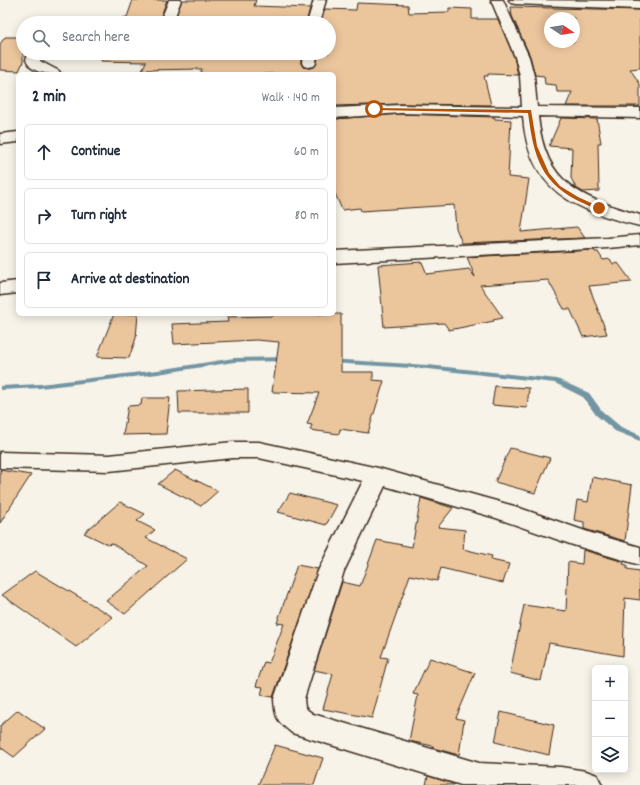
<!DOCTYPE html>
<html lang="en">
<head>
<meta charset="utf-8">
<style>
  body { margin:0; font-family:Dekko,sans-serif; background:#f6f6f7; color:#1f2937 }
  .controls { position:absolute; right:12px; bottom:12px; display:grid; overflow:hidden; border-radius:6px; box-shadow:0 2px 10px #0003 }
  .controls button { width:36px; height:36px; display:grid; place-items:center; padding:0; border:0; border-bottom:1px solid #e0e1e3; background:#fff; color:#1f2937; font:20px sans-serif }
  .compass { position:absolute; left:544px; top:12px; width:36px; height:36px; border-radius:50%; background:#fff; box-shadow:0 2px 10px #0003; rotate:102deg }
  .stop { position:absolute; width:12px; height:12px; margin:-9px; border:3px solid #b45309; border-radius:50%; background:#fff }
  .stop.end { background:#b45309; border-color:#fff; box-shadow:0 1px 4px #0008 }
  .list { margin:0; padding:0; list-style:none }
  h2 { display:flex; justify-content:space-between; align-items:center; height:52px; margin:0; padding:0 16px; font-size:17px }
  h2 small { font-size:13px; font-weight:400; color:#747a83 }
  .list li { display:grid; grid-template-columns:26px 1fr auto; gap:12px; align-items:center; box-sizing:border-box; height:56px; margin:0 8px 8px; padding:0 8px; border:1px solid #e0e1e3; border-radius:6px }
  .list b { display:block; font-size:15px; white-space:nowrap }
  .list em { font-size:13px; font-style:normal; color:#747a83 }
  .icon { flex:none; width:22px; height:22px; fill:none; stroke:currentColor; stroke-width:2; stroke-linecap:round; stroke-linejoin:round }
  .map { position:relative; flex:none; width:640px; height:785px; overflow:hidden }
  .search { position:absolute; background:#fff; box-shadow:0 2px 10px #0003; left:16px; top:16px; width:320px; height:44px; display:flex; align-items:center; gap:10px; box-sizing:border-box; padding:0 14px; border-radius:22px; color:#747a83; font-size:15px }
  .panel { position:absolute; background:#fff; box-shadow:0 2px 10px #0003; left:16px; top:72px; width:320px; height:244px; border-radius:6px }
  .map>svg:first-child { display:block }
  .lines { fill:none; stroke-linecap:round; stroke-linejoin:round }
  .stream { fill:#7395a3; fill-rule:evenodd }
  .building { fill:#ebc59c; stroke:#3b2a1e; fill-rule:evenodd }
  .street-casing { stroke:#3b2a1e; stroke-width:3 }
  .secondary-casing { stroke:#3b2a1e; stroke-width:3 }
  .street { fill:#f7f3e8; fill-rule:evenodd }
  .secondary { fill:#f7f3e8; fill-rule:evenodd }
  .route { fill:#b45309 }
</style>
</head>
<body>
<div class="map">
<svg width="640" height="785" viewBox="0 0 640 785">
  <rect width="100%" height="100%" fill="#f7f3e8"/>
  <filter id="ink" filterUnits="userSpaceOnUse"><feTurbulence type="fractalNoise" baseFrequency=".025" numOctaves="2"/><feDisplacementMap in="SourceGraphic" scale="8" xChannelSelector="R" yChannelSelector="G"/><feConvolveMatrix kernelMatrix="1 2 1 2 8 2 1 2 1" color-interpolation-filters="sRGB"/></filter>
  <g filter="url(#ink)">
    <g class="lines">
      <path class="stream" d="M287,357h3l1,2 -1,2 -56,1 -76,12 -118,14 -40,2v-4l40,-2 118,-14 76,-12z
        M328,359l100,6 129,14 32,14 13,18 19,16 19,8v6l-25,-10 -19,-16 -13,-18 -28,-14 -127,-14 -97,-6 -4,-2z"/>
    </g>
    <path class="building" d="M133,0h34l-6,16 -5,7h-37l3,-5 5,-1z
      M182,0h74l-2,6 56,2 -4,15h-133z
      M357,3l51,2 1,8 40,-1v-4l23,1v10h26l16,38 4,18 -30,-1v2h-4l7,29 -90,-1 -67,2v-32h-134l2,-5 -60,1 4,-8 -45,-1 4,-8h196v10l2,4 6,1 5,-1 3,-4 1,-10h11v-30h-8l4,-14 31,1z
      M511,7l129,3v58l-10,1 10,15v22h-74l6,-14h-15l-1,-7 -11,-1 -1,-8 -9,-1 -5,-19 -18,-40zM550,18h24v24h-24z
      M5,37h18v25l-4,9 -19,-1v-26z
      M401,114l93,3 1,2 16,1 -3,57 21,2 -8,53 56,-5 8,11 -123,5 -6,-15 -2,-23 -93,6 -1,-3 -18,2 -8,-19v-72z
      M561,118l36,1 4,24h-3l1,48 -16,1 -7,-4 -5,-10 1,-30 -23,-2z
      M594,250l1,2h3l5,8 7,-1 3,5 5,-1 14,19 -43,4 18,48 -24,3 -13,-28h-6l-16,-29 -68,5 23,33 -10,2 1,1 -45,9 -5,-7 -60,4 -6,-62 44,-3 5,12 42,-5 6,8 -8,-20z
      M114,314h24l-2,24 -7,20 -32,-1z
      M273,314h68v58h32v8l11,1 -16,52 -28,-4 -1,5 -29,-4 2,-5 -5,-1 12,-31 -47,-1 7,-50 -23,-2 -82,4 -2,-20 56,-2 -1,-5 46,-1z
      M495,386l34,2 -2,20 -35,-3z
      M248,389v24h-69l-1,-22z
      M142,398h28l-4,36 -43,1 5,-29 13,-1z
      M510,448l40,10 -15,35 -40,-11z
      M0,470l31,5 -31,48z
      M175,470l43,21 -17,15 -43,-22z
      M592,477l40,8 -7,56 -41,-12v-7l-10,-2 3,-20 11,2z
      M290,493l47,12 -11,20 -48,-13z
      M421,498l32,10 -15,19 27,3 -2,19 29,7 -1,4 18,4 -6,19 -62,-15 -4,13 -27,-6 -29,82 7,1 -16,60 -49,-9 10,-35 -19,-4 28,-88 18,4 17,-46 35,7z
      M120,502l25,12 -8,7 18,9 -9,8 41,21 -62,55 -19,-13 42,-35 -37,-23 -2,2 -25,-12z
      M583,550l41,12 -1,2 4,1v4l12,2 1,29 -15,-2 -2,58 -74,-13 -8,38 -31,-8 14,-68 42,6 2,-49 14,2z
      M297,565l21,4 -45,128 -12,-2 2,-8 -7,-1 8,-24 5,1 15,-39 -7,-1z
      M35,571l78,46 -37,30 -74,-52z
      M430,658l45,15 -19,45 8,2 -5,35 -26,-7v-2l-24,-5 9,-46 -5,-1z
      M18,710l27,19 -31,28 -14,-10v-21z
      M501,712l53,13 -5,30 -54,-13z
      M275,745l48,13 -9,27h-56z
      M428,776l26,8v1h-28z"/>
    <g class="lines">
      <g class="street-casing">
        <path id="street" d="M169,0h12l-7,19 -3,4h-14l5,-6z
          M314,0h12l-7,23h-12z
          M491,0h12l26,57 5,19 3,31 103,1v10l-102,-2c7,69 42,81 102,99v11c-66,-16 -112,-35 -117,-110l-122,-3 -67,5v-10l67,-3 121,2 -2,-31 -5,-19z
          M509,0l131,1v8l-125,-5 -4,-1z
          M28,53h14l-2,8 19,10 2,3c-12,0 -30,0 -35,-14z
          M303,53h14l-1,10 -2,3 -5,1 -5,-1 -2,-3z
          M18,132v10l-18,2v-10z
          M233,442h26l119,26 136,38 77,27 49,14v18l-67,-20 -77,-27 -111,-32 -41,85 -40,128 1,9 8,6 166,49 82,4 25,4 11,4 5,10h-141l-169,-52c-15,-12 -17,-15 -18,-34l44,-128 45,-90 -104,-23h-26l-124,13 -109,-3v-16l109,3z"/>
      </g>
      <g class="secondary-casing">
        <path id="secondary" d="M640,235v10l-32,3 -274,15v-12l274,-13z
          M18,281v12l-18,2v-12z"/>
      </g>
      <use href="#street" class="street"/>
      <use href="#secondary" class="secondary"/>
    </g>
  </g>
  <path class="route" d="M374,108l157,2 6,36 12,27 11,13 18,11 24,11c-5,3 -12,-2 -17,-4 -45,-20 -51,-47 -57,-91l-155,-3z"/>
</svg>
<div class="controls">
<button>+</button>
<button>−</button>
<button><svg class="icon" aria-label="layers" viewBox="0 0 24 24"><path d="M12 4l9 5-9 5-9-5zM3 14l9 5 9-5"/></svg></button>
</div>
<svg class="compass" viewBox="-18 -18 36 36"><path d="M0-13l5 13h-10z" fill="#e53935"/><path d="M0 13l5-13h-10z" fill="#747a83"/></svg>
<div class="stop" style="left:374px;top:109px"></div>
<div class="stop end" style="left:599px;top:208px"></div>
<div class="search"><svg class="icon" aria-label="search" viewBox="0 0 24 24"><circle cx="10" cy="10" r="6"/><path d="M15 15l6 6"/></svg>Search here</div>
<section class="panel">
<h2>2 min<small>Walk · 140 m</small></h2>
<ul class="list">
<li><svg class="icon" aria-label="ahead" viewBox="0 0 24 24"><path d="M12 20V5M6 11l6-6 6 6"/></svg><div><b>Continue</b></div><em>60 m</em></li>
<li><svg class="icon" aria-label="right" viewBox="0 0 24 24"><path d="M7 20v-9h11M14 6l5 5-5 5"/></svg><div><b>Turn right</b></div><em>80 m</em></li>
<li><svg class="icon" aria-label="arrive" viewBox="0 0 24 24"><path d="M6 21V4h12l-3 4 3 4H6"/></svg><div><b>Arrive at destination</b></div></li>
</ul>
</section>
</div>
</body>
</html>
